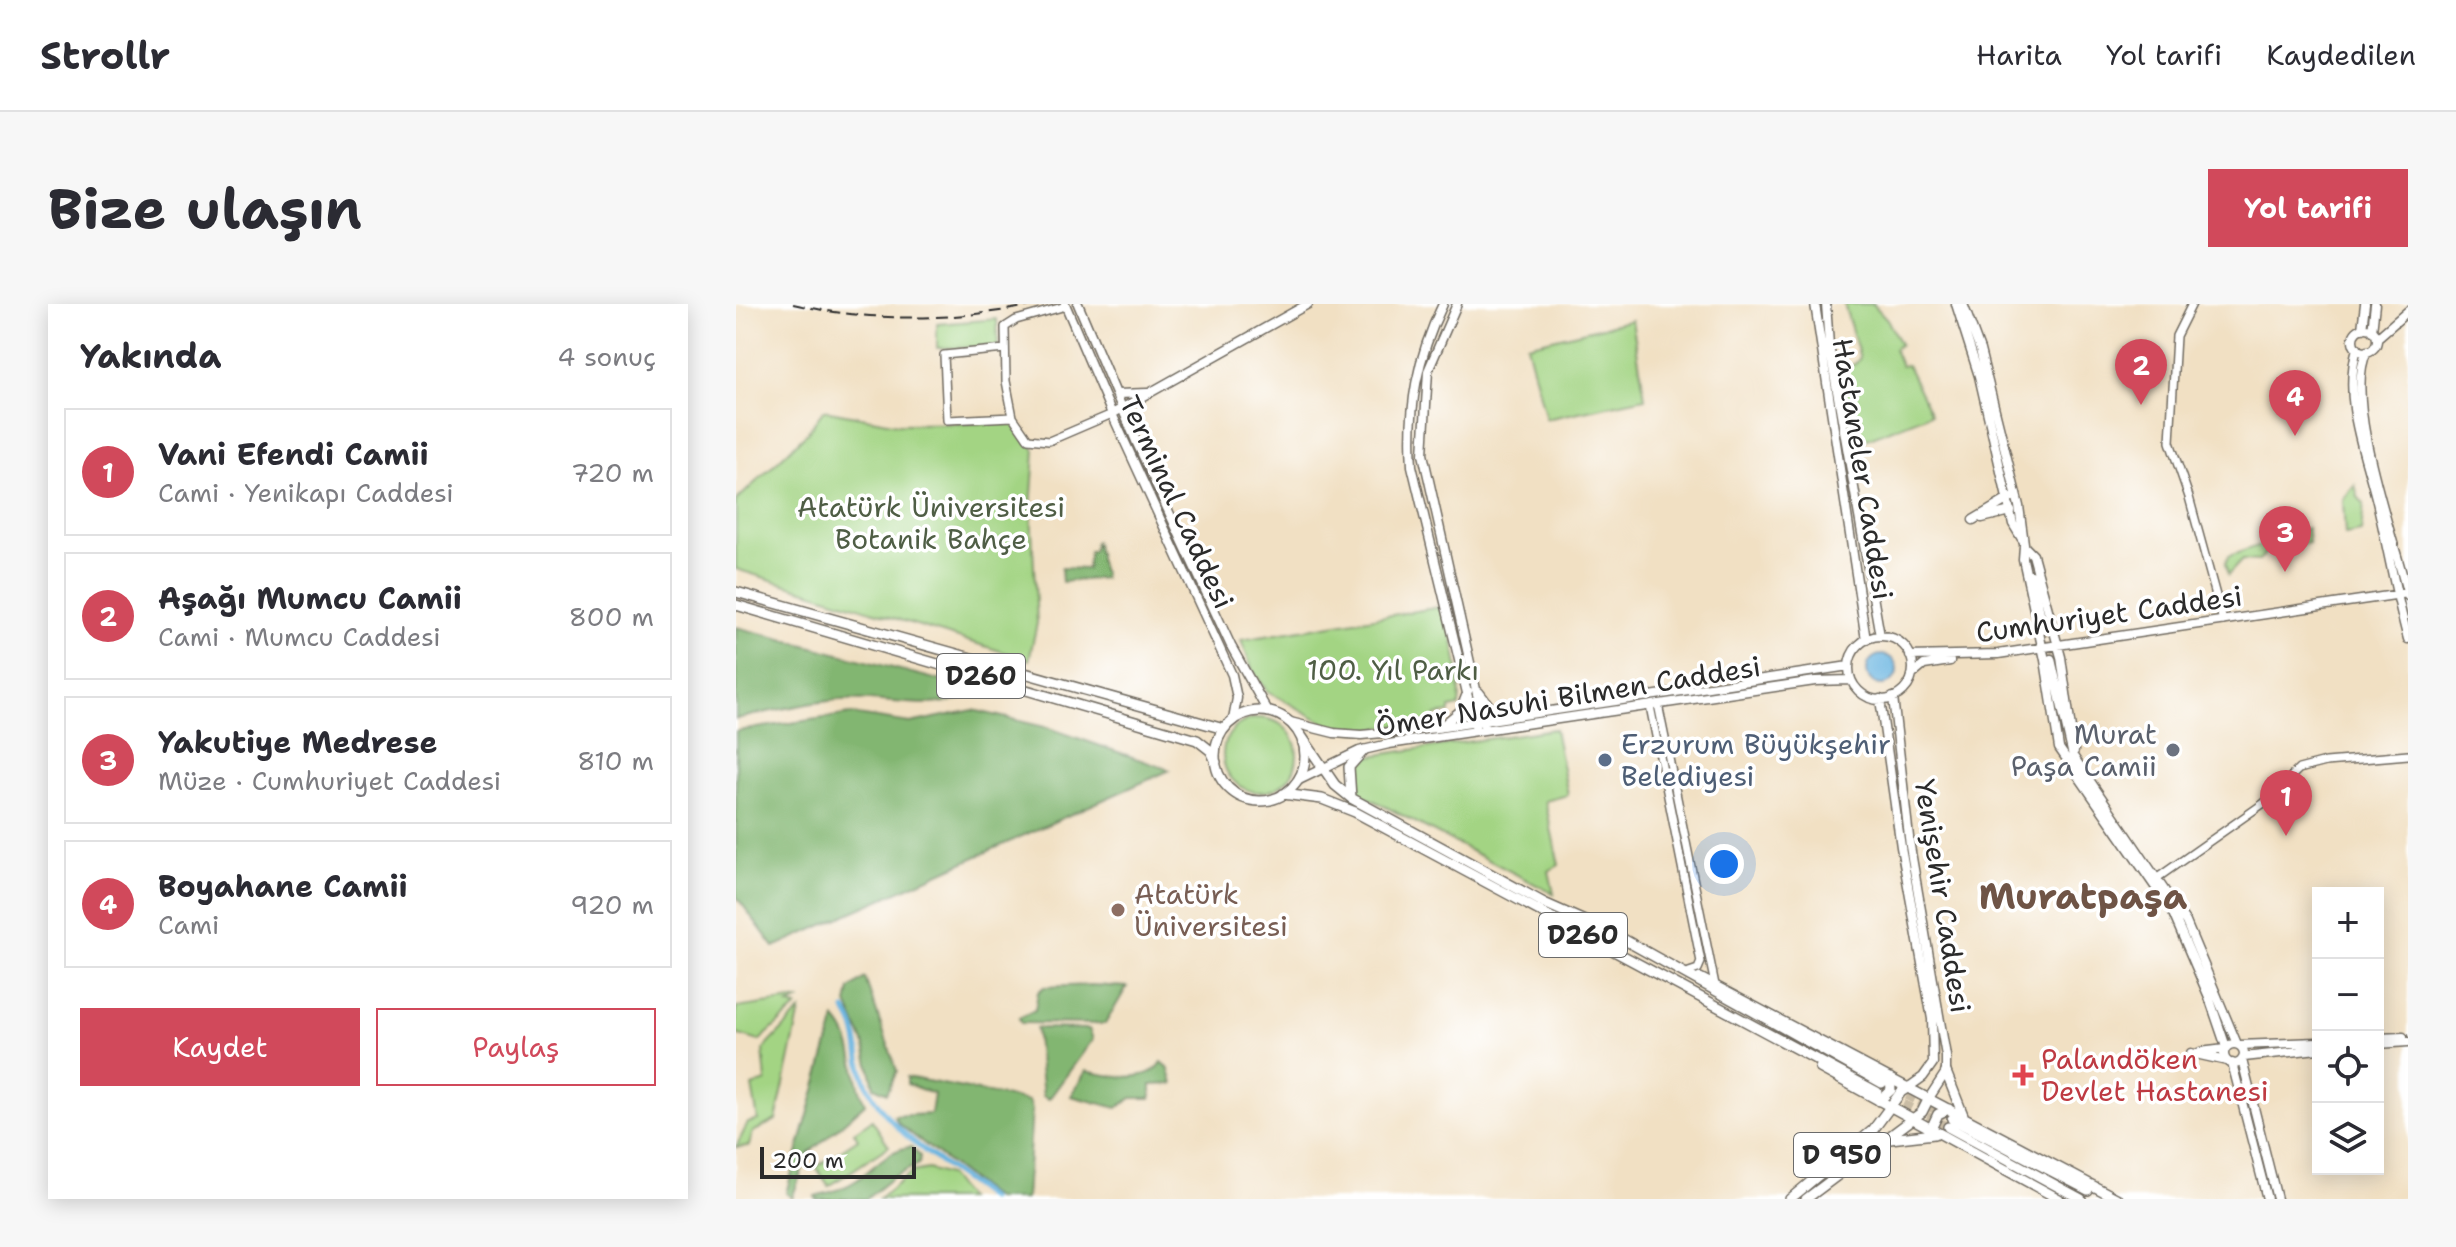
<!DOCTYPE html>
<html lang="tr">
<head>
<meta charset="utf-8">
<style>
  body { margin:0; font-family:"Shantell Sans",sans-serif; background:#f7f7f7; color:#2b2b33 }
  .controls { position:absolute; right:24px; bottom:24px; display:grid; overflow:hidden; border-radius:0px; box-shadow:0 4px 20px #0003 }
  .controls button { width:72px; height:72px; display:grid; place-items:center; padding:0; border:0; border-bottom:2px solid #e1e1e2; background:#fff; color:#2b2b33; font:40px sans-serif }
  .scale { position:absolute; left:24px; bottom:20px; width:156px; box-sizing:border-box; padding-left:8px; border:4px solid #2b2b2b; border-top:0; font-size:22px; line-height:28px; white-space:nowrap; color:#2b2b2b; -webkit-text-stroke:6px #fff; paint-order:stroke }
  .you { position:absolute; left:988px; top:560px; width:28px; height:28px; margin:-20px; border:6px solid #fff; border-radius:50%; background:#1a73e8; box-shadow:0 0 0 12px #1a73e833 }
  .badge { display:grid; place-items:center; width:52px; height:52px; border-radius:50%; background:#d1495b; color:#fff; font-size:26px; font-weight:700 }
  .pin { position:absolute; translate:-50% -66px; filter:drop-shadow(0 2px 4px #0008) }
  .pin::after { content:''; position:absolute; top:42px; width:28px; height:24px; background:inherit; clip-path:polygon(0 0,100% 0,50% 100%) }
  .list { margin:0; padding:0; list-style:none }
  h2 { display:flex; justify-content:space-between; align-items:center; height:104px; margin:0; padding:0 32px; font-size:34px }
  h2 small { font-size:26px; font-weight:400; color:#7c7c81 }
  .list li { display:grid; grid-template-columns:52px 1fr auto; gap:24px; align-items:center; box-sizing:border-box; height:128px; margin:0 16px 16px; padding:0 16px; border:2px solid #e1e1e2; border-radius:0px }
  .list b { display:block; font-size:30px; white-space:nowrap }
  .list p { margin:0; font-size:26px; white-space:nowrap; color:#7c7c81 }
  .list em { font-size:26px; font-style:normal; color:#7c7c81 }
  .actions { display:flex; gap:16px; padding:24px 32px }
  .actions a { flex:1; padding:18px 0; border:2px solid #d1495b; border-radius:0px; text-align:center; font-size:28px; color:#d1495b }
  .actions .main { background:#d1495b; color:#fff }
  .icon { flex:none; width:44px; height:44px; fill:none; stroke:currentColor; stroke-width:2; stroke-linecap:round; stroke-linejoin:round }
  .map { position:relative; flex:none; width:1672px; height:895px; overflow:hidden; border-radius:0px }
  header { display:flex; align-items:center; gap:48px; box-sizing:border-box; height:112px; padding:0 40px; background:#fff; border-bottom:2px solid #e1e1e2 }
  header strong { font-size:38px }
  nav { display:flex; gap:44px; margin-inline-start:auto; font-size:28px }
  .intro { display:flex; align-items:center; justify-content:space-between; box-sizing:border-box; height:192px; padding:0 48px }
  h1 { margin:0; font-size:56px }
  .button { padding:20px 36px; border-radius:0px; background:#d1495b; color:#fff; font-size:28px; font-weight:700 }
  main { display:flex; gap:48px; padding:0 48px }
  aside { flex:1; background:#fff; border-radius:0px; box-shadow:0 4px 20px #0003 }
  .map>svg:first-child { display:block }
  .green { fill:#a3d483; stroke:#678057; stroke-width:2 }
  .forest { fill:#82b671; stroke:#56704e; stroke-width:2 }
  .water { fill:#67b4e0; stroke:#497086; stroke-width:2 }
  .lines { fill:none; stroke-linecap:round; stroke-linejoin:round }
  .canal { stroke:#67b4e0; stroke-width:5 }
  .secondary-tunnel { stroke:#c9bca5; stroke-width:8; stroke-dasharray:8 4; stroke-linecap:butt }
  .trunk-tunnel { stroke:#c9bca5; stroke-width:9; stroke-dasharray:9 4.5; stroke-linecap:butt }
  .tertiary-casing { stroke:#706a60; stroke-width:10 }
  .secondary-casing { stroke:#706a60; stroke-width:11 }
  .primary-casing { stroke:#706a60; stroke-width:11 }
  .trunk-casing { stroke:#706a60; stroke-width:12 }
  .tertiary { stroke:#fff; stroke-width:7 }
  .secondary { stroke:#fff; stroke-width:8 }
  .primary { stroke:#fff; stroke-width:8 }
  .trunk { stroke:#fff; stroke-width:9 }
  .rail { stroke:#2b2b2b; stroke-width:2; stroke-dasharray:12 6; stroke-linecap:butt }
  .worship-dot { fill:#6b7280; stroke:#fff; stroke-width:3 }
  .service-dot { fill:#5c6f8a; stroke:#fff; stroke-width:3 }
  .education-dot { fill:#8d6e63; stroke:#fff; stroke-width:3 }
  .health-dot { fill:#e0444e; stroke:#fff; stroke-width:3 }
  .labels { text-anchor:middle; stroke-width:7; stroke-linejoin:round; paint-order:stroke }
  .shield { fill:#fff; stroke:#6b6b6b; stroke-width:2 }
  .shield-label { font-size:26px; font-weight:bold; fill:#2b2b2b }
  .street-label { font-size:28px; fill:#2b2b2b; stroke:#fff }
  .park-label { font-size:28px; fill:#4f5e45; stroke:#fff }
  .worship-label { font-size:28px; fill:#5b616d; stroke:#fff; text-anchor:end }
  .service-label { font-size:28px; fill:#4e5e75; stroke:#fff; text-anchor:start }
  .education-label { font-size:28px; fill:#785e54; stroke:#fff; text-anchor:start }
  .health-label { font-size:28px; fill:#be3a42; stroke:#fff; text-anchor:start }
  .district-label { font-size:36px; font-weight:bold; fill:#6f5446; stroke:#fff }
</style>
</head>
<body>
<header>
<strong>Strollr</strong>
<nav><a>Harita</a><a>Yol tarifi</a><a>Kaydedilen</a></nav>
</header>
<div class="intro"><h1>Bize ulaşın</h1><a class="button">Yol tarifi</a></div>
<main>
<aside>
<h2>Yakında<small>4 sonuç</small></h2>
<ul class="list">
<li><span class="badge">1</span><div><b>Vani Efendi Camii</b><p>Cami · Yenikapı Caddesi</p></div><em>720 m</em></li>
<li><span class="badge">2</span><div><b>Aşağı Mumcu Camii</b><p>Cami · Mumcu Caddesi</p></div><em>800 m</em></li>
<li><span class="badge">3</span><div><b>Yakutiye Medrese</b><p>Müze · Cumhuriyet Caddesi</p></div><em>810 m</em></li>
<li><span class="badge">4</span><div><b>Boyahane Camii</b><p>Cami</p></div><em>920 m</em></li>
</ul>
<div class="actions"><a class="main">Kaydet</a><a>Paylaş</a></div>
</aside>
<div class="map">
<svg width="1672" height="895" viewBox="0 0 1672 895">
  <rect width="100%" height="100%" fill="#fff"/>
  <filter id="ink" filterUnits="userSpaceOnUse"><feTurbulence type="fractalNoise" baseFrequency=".0125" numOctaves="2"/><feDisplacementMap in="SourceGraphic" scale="16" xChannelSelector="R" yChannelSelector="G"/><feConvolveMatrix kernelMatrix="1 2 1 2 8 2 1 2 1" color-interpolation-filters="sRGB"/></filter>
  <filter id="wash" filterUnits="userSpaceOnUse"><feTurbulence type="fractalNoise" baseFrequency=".006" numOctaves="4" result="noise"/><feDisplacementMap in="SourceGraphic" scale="32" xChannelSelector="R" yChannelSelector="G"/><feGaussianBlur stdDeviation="1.8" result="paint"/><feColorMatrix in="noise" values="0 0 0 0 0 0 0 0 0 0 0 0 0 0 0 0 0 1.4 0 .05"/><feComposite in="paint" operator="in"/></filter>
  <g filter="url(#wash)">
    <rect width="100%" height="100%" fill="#f1e0c3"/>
    <path class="green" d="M1108,0h29l14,15 13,25 -6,5 7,17 6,-1 24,49 -79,31 -16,-76 19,-5 5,-6z
      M261,15l1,28 -61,1v-24z
      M896,16l13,78 -99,21 -19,-74z
      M88,106l74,14 116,-1 21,27 -4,60 6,113 -8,37 -293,-91v-68l69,-66z
      M1619,181l3,12 6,7 -3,28 -16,3 -2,-35z
      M1571,224l2,15 -43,9 -7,9 -17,-1 -14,15 -3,-11 4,-8z
      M704,303c14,22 22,73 19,99l-9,2v5l-14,2 -3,6 -77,10 -24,-4 -65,-36 -14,-20 -12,-31z
      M487 451a37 37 0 1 1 74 0a37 37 0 1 1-74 0Z
      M819,425l13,66 -23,6 14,64 -10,6 5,23 -195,-101 -2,-28 13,-9z
      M56,696l6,1 -9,4 8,2 -38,34 -23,-7v-26z
      M64,707l-24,109 -23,12 -4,14 -13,1 12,-24 10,-3 -6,-34 14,-5 -3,-31z
      M136,816l17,26 -60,40 -13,-19 42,-28 -4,-7z
      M192,865l20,6 19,24h-88l33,-27z"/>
    <path class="forest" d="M359,237l9,37 -42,4 -1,-14 26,1 2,-18h4z
      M0,323l245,64c-45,25 -93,5 -141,9 -34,2 -70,12 -104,19z
      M237,406l76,18 121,42 -396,177 -38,-51v-165l115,-17 59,9z
      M129,674l32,93 -10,22 -13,-6 -10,-45 -17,-38 3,-15z
      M355,681l36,2 -22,37 -84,-1 -2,-5 16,-8 3,-18 6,-5z
      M99,715c23,22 16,56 30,85l-57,50 -16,44 -6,-5z
      M300,724l53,1 4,10 -44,60 -6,-3z
      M426,758l6,5 5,17 -22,1v13h-19l-15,10 -46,-12 15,-25c21,5 63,13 76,-9z
      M171,773l122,24 3,9 -6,89h-31l-96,-75 -5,-8 37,-2 3,-20 -27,-10z
      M175,843l9,9 -1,8 -26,13 -27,22h-50l-1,-3c15,-4 29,-7 42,-16 18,-13 31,-31 54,-33z"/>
    <path class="water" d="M1131 366a15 15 0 1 1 30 0a15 15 0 1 1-30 0Z"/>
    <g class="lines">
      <path class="canal" d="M109,706c17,23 11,45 20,70 20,52 83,86 125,119"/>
    </g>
  </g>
  <g filter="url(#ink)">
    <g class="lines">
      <path class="secondary-tunnel" d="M1308,325l7,30"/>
      <path class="trunk-tunnel" d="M1159,785l51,26
        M1155,794l57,29"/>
      <g class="tertiary-casing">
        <path id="tertiary" d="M1456,0l-16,32 -6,106 19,55 34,124
          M269,45l-61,6 3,65 66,-3 15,22 21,2 63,-27
          M277,113l-7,-36 -1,-54 11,-7 50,-14
          M922,400l57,281
          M914,402l51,256 -3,7 -9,3
          M1417,577l111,-78 35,-34 27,-7 82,-7"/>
      </g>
      <g class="secondary-casing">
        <path id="secondary" d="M707,0c-26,54 -35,102 -31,162l63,260
          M721,0l-29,67 -5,83 61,271
          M1079,0l51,336
          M1090,0l3,41 51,291
          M1220,0l23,72 34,148 9,15
          M1227,0l17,46 39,156 6,45
          M1617 36a12 12 0 1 1 24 0a12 12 0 1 1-24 0Z
          M1626,25l3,-25
          M1636,27l3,-27
          M1641,34l31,-27
          M1621,44c-15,54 9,106 21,158 10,44 18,89 30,133
          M1631,47c-25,49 28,190 41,245
          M381,90l31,-1
          M376,110l196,-110
          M1246,214l29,-7
          M1237,216l37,-22
          M1288,242l-1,13 22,101 14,88 113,163 37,86 17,50
          M1288,242l9,9 28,102 13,94
          M1295,271l13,54
          M1113 364a32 32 0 1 1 64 0a32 32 0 1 1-64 0Z
          M1174,352l88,-2 410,-61
          M1315,355l22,97 113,166 51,122
          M1176,371l12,-10 26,-4
          M743,388l13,17 20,6
          M1157,393l17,149 36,210v16l-17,26
          M1144,395l21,148 31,172 1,44 -10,14 -14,10
          M554,418l44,11 27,2 76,-7 412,-62
          M708,420l16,-13 8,-20
          M561,477l62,-30 30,-7 426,-63 36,-1
          M1642,734l25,-1
          M1488 750a10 10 0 1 1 20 0a10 10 0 1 1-20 0Z
          M1642,740l30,-2
          M1504,741l78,-3
          M1464,748l25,-3
          M1455,749l36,8
          M1508,753l74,-8
          M1506,756l35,139
          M1496,759l35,136"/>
      </g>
      <g class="primary-casing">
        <path id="primary" d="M329,0l47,110 120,261 5,23 -4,22
          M342,0l58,137 95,205 37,66"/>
      </g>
      <g class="trunk-casing">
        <path id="trunk" d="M0,288l488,137
          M0,301l461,135 14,11 5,11
          M479 452a45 45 0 1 1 90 0a45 45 0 1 1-90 0Z
          M564,430l35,51 16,13 193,105 70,31 268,149
          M547,490l39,5 33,13 522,280
          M615,494l-2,-31 15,-17
          M964,674l418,221
          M1084,764l239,131
          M1210,768l17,43
          M1143,797l12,-11 -1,-12
          M1216,815l136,71
          M1212,823l133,72
          M1194,827l8,-17 11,-5
          M1154,835l44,-5
          M1054,895l83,-69 28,-38 8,-5
          M1070,895l116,-87 7,-14"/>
      </g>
      <use href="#tertiary" class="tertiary"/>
      <use href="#secondary" class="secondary"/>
      <use href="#primary" class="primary"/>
      <use href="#trunk" class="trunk"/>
      <path class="rail" d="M57,0c81,19 164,17 246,0"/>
    </g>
  </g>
  <circle class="worship-dot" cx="1437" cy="446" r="8"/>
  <circle class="service-dot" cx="869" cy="456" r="8"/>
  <circle class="education-dot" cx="382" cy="606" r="8"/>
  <path class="health-dot" d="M1283 759h8v8h8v8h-8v8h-8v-8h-8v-8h8z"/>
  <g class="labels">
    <g class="shield">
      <rect x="201" y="350" width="88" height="44" rx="6"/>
      <rect x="803" y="609" width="88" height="44" rx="6"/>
      <rect x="1058" y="829" width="96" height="44" rx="6"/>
    </g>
    <g class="shield-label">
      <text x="245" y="381">D260</text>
      <text x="847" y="640">D260</text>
      <text x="1106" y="860">D 950</text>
    </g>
    <g class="street-label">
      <text transform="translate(1127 165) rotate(81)" y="10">Hastaneler Caddesi</text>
      <text transform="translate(441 198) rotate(65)" y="10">Terminal Caddesi</text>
      <text transform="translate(1373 310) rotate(-8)" y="10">Cumhuriyet Caddesi</text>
      <text transform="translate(832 392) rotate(-9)" y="10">Ömer Nasuhi Bilmen Caddesi</text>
      <text transform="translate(1207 592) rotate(81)" y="10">Yenişehir Caddesi</text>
    </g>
    <g class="park-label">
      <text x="195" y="213">Atatürk Üniversitesi<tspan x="195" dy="32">Botanik Bahçe</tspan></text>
      <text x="657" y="376">100. Yıl Parkı</text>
    </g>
    <g class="worship-label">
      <text x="1421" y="440">Murat<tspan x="1421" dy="32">Paşa Camii</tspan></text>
    </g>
    <g class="service-label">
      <text x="885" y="450">Erzurum Büyükşehir<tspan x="885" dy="32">Belediyesi</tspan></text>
    </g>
    <g class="education-label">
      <text x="398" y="600">Atatürk<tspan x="398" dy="32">Üniversitesi</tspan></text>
    </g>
    <g class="health-label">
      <text x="1305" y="765">Palandöken<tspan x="1305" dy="32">Devlet Hastanesi</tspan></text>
    </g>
    <g class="district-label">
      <text x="1347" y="605">Muratpaşa</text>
    </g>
  </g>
</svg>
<div class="controls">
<button>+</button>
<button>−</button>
<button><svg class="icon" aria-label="locate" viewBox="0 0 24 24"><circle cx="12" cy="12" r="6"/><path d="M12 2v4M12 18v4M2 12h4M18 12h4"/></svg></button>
<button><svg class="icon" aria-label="layers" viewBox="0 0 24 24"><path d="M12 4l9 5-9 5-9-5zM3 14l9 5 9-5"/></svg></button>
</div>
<div class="scale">200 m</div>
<div class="you"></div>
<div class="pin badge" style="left:1550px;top:532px">1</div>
<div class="pin badge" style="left:1405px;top:101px">2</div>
<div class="pin badge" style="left:1549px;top:268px">3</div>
<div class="pin badge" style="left:1559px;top:132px">4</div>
</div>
</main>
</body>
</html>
